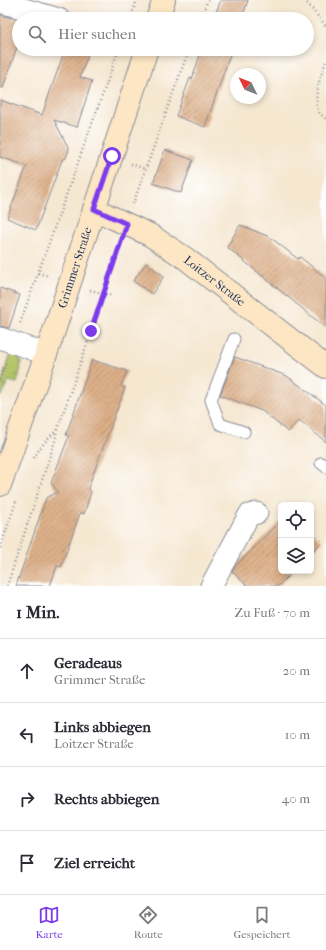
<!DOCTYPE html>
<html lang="de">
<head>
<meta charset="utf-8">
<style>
  body { margin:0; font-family:"IM FELL French Canon",serif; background:#f2f2f3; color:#2b2b33 }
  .controls { position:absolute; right:12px; bottom:12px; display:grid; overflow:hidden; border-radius:6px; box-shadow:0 2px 6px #0003 }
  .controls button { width:36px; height:36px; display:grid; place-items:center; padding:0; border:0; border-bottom:1px solid #e1e1e2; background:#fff; color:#2b2b33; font:20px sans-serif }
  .compass { position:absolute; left:230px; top:68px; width:36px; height:36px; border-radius:50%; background:#fff; box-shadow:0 2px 6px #0003; rotate:313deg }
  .stop { position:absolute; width:12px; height:12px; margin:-9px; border:3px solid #7c3aed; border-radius:50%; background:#fff }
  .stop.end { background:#7c3aed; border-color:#fff; box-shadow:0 1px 4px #0008 }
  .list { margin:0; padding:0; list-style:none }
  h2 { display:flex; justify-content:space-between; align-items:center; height:52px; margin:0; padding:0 16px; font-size:17px }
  h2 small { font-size:13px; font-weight:400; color:#7c7c81 }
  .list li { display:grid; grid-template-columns:26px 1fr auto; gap:12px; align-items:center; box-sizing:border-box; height:64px; padding:0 16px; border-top:1px solid #e1e1e2 }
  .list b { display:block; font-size:15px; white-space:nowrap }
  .list p { margin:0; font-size:13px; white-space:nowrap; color:#7c7c81 }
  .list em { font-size:13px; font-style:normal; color:#7c7c81 }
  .icon { flex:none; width:22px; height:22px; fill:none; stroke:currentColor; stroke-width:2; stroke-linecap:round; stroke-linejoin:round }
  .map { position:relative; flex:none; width:326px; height:586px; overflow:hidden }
  .search { position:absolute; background:#fff; box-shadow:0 2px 6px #0003; left:12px; right:12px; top:12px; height:44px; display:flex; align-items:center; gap:10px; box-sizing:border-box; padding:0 14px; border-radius:22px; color:#7c7c81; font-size:15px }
  .sheet { height:308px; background:#fff }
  nav { display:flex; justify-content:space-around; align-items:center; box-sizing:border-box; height:56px; border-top:1px solid #e1e1e2; background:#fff; font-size:11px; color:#7c7c81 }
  nav a { display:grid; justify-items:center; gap:2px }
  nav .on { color:#7c3aed }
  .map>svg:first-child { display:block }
  .grass { fill:url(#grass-tufts); stroke:#687a62 }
  .building { fill:url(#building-hatch) }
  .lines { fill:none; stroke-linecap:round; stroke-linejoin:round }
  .lane-casing { stroke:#888b97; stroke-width:13 }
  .street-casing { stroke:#888b97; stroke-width:23 }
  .secondary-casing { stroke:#888b97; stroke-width:24 }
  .path { stroke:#888b97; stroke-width:2.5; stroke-dasharray:1 3; stroke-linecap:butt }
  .lane { stroke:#fff; stroke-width:11 }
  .street { stroke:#fff; stroke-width:21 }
  .secondary { stroke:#fce6c4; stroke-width:22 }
  .route { stroke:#7c3aed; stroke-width:5 }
  .labels { text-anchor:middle; stroke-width:4; stroke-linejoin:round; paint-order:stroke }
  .street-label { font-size:12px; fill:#1b2f5e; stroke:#fff }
</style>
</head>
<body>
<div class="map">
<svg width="326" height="586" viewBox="0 0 326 586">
  <defs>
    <pattern id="grass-tufts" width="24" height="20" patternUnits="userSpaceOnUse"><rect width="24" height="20" fill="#b4c467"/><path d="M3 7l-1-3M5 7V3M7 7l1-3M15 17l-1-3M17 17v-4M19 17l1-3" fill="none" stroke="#92a058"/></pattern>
    <pattern id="building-hatch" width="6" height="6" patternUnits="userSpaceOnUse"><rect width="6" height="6" fill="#deb089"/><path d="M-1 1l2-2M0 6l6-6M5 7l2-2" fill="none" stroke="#b39073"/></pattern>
  </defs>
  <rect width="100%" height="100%" fill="#fff"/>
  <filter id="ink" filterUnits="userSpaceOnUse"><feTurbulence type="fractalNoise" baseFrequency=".025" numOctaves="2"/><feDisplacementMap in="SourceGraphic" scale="8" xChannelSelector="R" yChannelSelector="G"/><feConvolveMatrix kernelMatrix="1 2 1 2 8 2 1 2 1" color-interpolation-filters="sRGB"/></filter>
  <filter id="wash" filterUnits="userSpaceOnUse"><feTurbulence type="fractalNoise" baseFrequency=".012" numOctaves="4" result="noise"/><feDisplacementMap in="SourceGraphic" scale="16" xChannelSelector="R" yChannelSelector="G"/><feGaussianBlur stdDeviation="0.9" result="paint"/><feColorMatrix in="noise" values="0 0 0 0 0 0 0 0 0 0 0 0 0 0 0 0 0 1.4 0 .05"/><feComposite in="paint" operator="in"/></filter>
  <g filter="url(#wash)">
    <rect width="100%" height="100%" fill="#f5e7d0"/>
    <path class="grass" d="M12,350c14,7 8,21 5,33l-9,-2 -6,15 -2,-1v-8z"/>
    <g id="blocks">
      <path class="building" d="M221,0h27l-6,19h-29z
        M0,15l19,5v21l-16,47h-3z
        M65,49h25l-10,28 12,4 -15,46 -23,-7 15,29 -3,9 -4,2 -26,70 -29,-12 20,-52 -27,-9v-57l42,15z
        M202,49h30l-27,78 -29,-11 14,-38 2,1z
        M165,150l28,10 -12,33 -28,-10z
        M240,225l30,12 28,22 2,-2 26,21v50l-99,-81z
        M146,263l18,13 -12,18 -19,-13z
        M0,288l20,7 -11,33 -9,-2z
        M235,357l52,19 39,29v37l-27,-22 -11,12 -26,-21 -42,-16z
        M92,360l35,11 -6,15 4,2 -37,100 3,4 -7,22 -4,-1 -19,54 -4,-1 -7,20h-34l30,-88 12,-6 -7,-9 18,-47 -3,-1z
        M281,520v51h12l-15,15h-31l-15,-15 3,-4z
        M311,531l11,11 -11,11z"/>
    </g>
  </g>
  <g filter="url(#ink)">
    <use href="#blocks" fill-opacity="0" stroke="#888b97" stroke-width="1"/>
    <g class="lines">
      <g class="lane-casing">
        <path id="lane" d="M234,339l-23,61 9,24 24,8
          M321,463l5,4"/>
      </g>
      <g class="street-casing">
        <path id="street" d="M0,2l59,17
          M0,338l46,16
          M211,586l38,-71 8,-2"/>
      </g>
      <g class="secondary-casing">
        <g id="secondary">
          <path d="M157,19l7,-19"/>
          <path id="s1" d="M94,209l56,26 35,23 141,109"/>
          <path id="s2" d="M0,485l51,-145 96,-291"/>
        </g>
      </g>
      <path class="path" d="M307,3l19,23
        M130,19l7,-19
        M200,19l8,-19
        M326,62c-5,13 -14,37 -7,50 2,3 5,5 7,7
        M131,164l14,5
        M133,204l56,-155
        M38,273l11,3
        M90,290l23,6
        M20,323l99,-274
        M0,380l6,-19
        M34,458c6,-11 13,-19 22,-27
        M0,548l17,-49
        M7,586l48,-145 2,-10 47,-137 16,-49"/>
      <use href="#lane" class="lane"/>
      <use href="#street" class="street"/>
      <use href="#secondary" class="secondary"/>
    </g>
  </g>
  <g class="lines" filter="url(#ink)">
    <path class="route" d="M91,331l36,-107 -33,-15 18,-53"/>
  </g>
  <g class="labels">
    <g class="street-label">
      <text dy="4" stroke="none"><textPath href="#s2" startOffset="230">Grimmer Straße</textPath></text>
      <text dy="4" stroke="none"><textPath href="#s1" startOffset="141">Loitzer Straße</textPath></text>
    </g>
  </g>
</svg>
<div class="controls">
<button><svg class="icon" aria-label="locate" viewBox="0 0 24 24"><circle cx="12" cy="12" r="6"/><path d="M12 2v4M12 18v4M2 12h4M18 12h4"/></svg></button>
<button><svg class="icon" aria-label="layers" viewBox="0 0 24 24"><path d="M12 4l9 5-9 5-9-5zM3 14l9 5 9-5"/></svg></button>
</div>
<svg class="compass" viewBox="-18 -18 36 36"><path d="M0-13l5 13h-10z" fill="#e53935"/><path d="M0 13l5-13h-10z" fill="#7c7c81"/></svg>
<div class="stop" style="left:112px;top:156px"></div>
<div class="stop end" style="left:91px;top:331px"></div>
<div class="search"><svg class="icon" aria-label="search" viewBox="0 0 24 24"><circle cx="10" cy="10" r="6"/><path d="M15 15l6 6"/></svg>Hier suchen</div>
</div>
<section class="sheet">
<h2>1 Min.<small>Zu Fuß · 70 m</small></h2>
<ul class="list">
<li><svg class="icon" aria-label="ahead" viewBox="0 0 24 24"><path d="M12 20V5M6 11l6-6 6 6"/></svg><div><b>Geradeaus</b><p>Grimmer Straße</p></div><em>20 m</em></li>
<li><svg class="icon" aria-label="left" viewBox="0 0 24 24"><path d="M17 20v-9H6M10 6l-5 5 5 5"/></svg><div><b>Links abbiegen</b><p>Loitzer Straße</p></div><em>10 m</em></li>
<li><svg class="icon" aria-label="right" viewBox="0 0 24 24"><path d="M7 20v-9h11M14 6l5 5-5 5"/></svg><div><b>Rechts abbiegen</b></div><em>40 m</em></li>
<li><svg class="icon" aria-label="arrive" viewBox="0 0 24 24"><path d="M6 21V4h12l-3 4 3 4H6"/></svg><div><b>Ziel erreicht</b></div></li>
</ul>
</section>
<nav>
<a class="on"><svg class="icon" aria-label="map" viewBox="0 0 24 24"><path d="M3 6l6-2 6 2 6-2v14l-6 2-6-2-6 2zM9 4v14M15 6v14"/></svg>Karte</a>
<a><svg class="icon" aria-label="directions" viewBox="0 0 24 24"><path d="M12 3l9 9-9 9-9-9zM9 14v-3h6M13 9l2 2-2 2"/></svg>Route</a>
<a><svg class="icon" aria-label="saved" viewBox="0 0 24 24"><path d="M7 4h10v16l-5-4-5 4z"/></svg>Gespeichert</a>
</nav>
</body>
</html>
